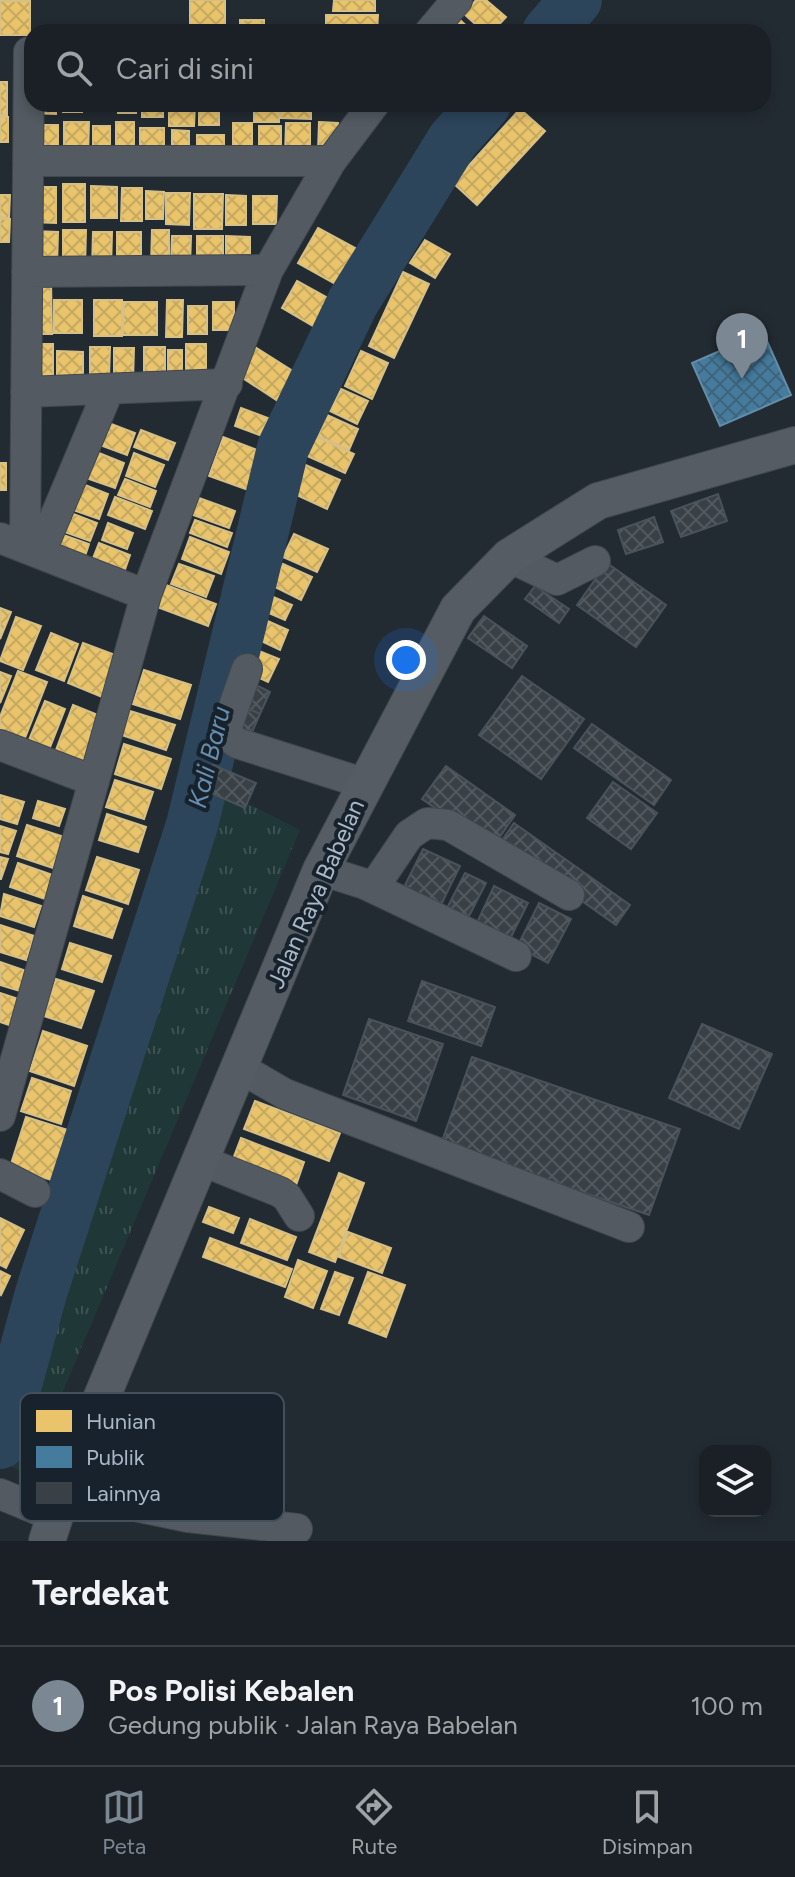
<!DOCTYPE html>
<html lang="id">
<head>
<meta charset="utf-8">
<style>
  body { margin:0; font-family:Figtree,sans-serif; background:#272d32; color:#f1f3f6 }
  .controls { position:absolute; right:24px; bottom:24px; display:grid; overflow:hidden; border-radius:16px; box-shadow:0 4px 12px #0003 }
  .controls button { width:72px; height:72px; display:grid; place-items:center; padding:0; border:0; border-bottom:2px solid #383e43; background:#1a2026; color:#f1f3f6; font:40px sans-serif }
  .you { position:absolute; left:406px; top:660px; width:28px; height:28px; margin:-20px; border:6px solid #fff; border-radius:50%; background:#1a73e8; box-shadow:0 0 0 12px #1a73e833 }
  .badge { display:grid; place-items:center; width:52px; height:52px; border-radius:50%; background:#7b8792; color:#fff; font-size:26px; font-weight:700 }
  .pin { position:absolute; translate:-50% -66px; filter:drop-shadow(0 2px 4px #0008) }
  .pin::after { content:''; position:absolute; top:42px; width:28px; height:24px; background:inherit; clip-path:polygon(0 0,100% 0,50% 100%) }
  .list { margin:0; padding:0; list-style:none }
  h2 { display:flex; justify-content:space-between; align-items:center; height:104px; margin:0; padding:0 32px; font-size:34px }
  h2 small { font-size:26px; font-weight:400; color:#9fa3a7 }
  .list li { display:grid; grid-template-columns:52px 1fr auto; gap:24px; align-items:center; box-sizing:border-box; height:120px; padding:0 32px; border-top:2px solid #383e43 }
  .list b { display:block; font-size:30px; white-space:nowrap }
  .list p { margin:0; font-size:26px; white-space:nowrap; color:#9fa3a7 }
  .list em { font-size:26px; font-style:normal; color:#9fa3a7 }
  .icon { flex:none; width:44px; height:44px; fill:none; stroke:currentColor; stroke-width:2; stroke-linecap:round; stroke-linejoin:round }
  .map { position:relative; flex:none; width:795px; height:1541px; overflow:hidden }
  .search { position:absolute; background:#1a2026; box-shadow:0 4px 12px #0003; left:24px; right:24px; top:24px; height:88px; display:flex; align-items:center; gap:20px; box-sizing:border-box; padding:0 28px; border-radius:24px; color:#9fa3a7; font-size:30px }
  .sheet { height:224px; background:#1a2026 }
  nav { display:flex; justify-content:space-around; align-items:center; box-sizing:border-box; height:112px; border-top:2px solid #383e43; background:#1a2026; font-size:22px; color:#9fa3a7 }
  nav a { display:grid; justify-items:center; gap:4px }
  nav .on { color:#7b8792 }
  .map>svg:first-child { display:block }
  .grass { fill:url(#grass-tufts) }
  .homes { fill:url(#homes-cross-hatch); stroke:#d6c086; stroke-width:2 }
  .public { fill:url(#public-cross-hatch); stroke:#638da9; stroke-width:2 }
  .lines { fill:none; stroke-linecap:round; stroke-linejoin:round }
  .river { stroke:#2c455b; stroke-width:52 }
  .building { fill:url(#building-cross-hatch); stroke:#4a525a; stroke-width:2 }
  .minor-casing { stroke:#41474d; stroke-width:32 }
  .major-casing { stroke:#40484f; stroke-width:38 }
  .minor { stroke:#535a61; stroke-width:30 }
  .major { stroke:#555c63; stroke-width:36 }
  .labels { text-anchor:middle; stroke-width:8; stroke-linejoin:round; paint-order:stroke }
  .street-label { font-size:24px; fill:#aab8c6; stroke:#17222d }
  .water-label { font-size:26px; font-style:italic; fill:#678ead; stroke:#17222d }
  .key { fill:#17222d; stroke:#434f5b; stroke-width:2 }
  .key-label { font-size:22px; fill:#aab8c6 }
</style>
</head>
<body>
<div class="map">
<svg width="795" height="1541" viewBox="0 0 795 1541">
  <defs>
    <pattern id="grass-tufts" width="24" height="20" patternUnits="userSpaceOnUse" patternTransform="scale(2)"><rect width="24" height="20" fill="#203738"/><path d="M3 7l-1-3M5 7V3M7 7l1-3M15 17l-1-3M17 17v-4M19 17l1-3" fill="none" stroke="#3e5253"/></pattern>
    <pattern id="homes-cross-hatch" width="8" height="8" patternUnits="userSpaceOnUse" patternTransform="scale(2)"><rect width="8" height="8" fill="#e9c46a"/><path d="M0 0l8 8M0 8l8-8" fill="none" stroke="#c5a861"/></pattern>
    <pattern id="public-cross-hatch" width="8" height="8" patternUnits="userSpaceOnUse" patternTransform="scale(2)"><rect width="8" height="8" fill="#457b9d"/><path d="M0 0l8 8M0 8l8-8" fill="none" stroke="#3f637b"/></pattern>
    <pattern id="building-cross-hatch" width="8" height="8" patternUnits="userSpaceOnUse" patternTransform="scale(2)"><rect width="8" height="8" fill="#394046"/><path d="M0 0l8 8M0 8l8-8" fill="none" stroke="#535a5f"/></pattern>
  </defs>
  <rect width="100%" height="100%" fill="#232b32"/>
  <path class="grass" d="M220,789l80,41 -272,644 -23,-10z"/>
  <path class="homes" d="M190,0h35v32h-35z
    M334,0h41v11h-42z
    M476,0h10l20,17 -14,15h-8l-20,-18z
    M0,1h30v34h-30z
    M326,15h52l-1,17h-51z
    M459,19l14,13h-25z
    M240,20h24v12h-24z
    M0,82h7v33h-7z
    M32,104h24v10l-25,-1z
    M63,104h19v8h-19z
    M88,104h22v7h-22z
    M118,104h18v9h-18z
    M142,104h21v13h-21z
    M169,104h26l-1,22h-25z
    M199,104h20v21h-20z
    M223,104h29l-1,7h-28z
    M254,104h25v18h-25z
    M281,104h30v15l-30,-1z
    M316,104h17v6h-17z
    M520,109l25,22 -68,74 -24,-22z
    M0,117h8v25h-8z
    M64,122h25l-1,35h-24z
    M116,122h18v34l-18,-1z
    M319,122l19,1v28h-20z
    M233,123h19v29h-19z
    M286,123h24v33h-25z
    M32,125h26v30l-26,-1z
    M93,126h17v29l-17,-1z
    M259,126h22v29h-22z
    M140,128h24v24h-24z
    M172,130l17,1v22h-17z
    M197,135h27v23h-27z
    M63,184h22v38h-22z
    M91,186l26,1v31h-26z
    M31,187h25v36l-25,-1z
    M122,188h20v33h-21z
    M146,191l18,1 -1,27h-17z
    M166,193h24l-1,32 -23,-1z
    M194,194h29l-1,35h-28z
    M0,195h10l-1,23 -9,-1z
    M226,195l20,1v29h-20z
    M253,196h24l-1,28h-23z
    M0,219h10l-1,23h-9z
    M318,228l48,26 -20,36 -48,-27z
    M63,230h23l-1,38h-22z
    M152,230h17v38l-18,-1z
    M33,231l25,1 -1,35h-25z
    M93,232h19l-1,37h-19z
    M117,232h24v39h-24z
    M172,236h19l-1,31h-19z
    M197,236h26v33l-26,-1z
    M226,236l24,1v30l-24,-1z
    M425,240l25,14 -15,24 -25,-15z
    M403,272l26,12 -35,74 -25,-12z
    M297,281l38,21 -15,28 -38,-22z
    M30,282h21l1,52h-22z
    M54,300h28v33h-28z
    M94,300h28v36h-28z
    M167,300h16l-1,37h-16z
    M124,302h33v33h-34z
    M213,302h21v28h-21z
    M188,306h19v28h-19z
    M29,344h24v38l-25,-1z
    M186,344h20v33h-20z
    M90,347h20l-1,30h-19z
    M144,347h21v37h-21z
    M255,347l41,26 -18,28 -40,-26z
    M114,348h20l-1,33 -19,-1z
    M168,350h14v27h-14z
    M57,351l26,1v32h-26z
    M361,351l27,12 -16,36 -27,-13z
    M341,389l27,12 -11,23 -27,-13z
    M241,408l27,10 -6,18 -27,-10z
    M327,415l31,14 -9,21 -31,-14z
    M106,422l29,11 -8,22 -30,-11z
    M141,430l34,13 -7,17 -34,-13z
    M314,436l40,18 -9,19 -40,-18z
    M223,437l42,16 -14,38 -42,-15z
    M89,449l35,14 -9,25 -35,-12z
    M134,453l30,12 -9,22 -29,-11z
    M0,463h6v27h-6z
    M301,463l39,17 -13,29 -39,-18z
    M125,479l31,12 -6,16 -32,-12z
    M80,483l28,11 -9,25 -29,-10z
    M115,497l37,14 -7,18 -37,-14z
    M199,498l36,13 -6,17 -36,-13z
    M63,510l34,13 -7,18 -34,-12z
    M195,520l37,13 -5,14 -37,-14z
    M108,523l25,10 -6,16 -25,-9z
    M52,531l37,13 -7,21 -38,-14z
    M294,534l34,15 -11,23 -34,-15z
    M190,537l39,15 -8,22 -39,-15z
    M99,543l31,12 -8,23 -32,-12z
    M179,564l35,12 -8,21 -35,-13z
    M283,564l29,13 -11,23 -28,-14z
    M166,585l50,19 -8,22 -51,-19z
    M271,596l21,9 -7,15 -21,-9z
    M0,608l11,4 -11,27z
    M16,617l25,9 -18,44 -23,-9z
    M263,619l25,11 -8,20 -25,-12z
    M51,633l27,11 -14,37 -28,-11z
    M83,643l35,13 -16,41 -34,-14z
    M259,651l20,8 -11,23 -19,-9z
    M144,670l47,15 -11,34 -47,-15z
    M18,671l29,11 -26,66 -21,-8v-23z
    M0,672l11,4 -11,27z
    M45,701l20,8 -20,51 -21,-8z
    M73,705l30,12 -21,52 -29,-11z
    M130,711l45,14 -9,25 -44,-15z
    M124,744l47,15 -10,30 -46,-15z
    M115,780l38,12 -9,27 -38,-12z
    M0,795l24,7 -7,22 -17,-5z
    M38,801l27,8 -6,17 -26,-8z
    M107,814l39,13 -8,25 -39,-12z
    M27,825l43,14 -11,31 -42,-14z
    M0,826l16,5 -8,23 -8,-2z
    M0,857l8,2 -7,20h-1z
    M97,857l42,13 -11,34 -42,-14z
    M18,863l35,12 -8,24 -35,-12z
    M4,894l37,12 -7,21 -34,-11z
    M83,896l39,13 -10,29 -38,-12z
    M0,925l34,11 -8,24 -26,-8z
    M70,943l41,13 -9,26 -40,-13z
    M0,962l26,9 -6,20 -20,-6z
    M56,979l38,12 -13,37 -37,-12z
    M0,993l21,7 -9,26 -12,-4z
    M43,1031l44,15 -13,40 -44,-15z
    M32,1078l39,13 -10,33 -40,-13z
    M255,1101l85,32 -11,28 -85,-32z
    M26,1117l51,16 -16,50 -51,-16z
    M241,1138l63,24 -10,29 -64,-24z
    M339,1173l25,10 -29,79 -26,-10z
    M209,1207l30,11 -6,15 -30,-11z
    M0,1218l24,12 -18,38 -6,-3z
    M250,1219l46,18 -9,23 -46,-17z
    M348,1232l43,16 -9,25 -43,-16z
    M210,1238l82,31 -7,18 -82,-30z
    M298,1260l29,11 -14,37 -28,-11z
    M0,1271l10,5 -9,19 -1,-1z
    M335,1272l18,6 -14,37 -18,-6z
    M368,1272l37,13 -19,52 -37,-14z"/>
  <path class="public" d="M763,332l28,63 -71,31 -28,-63z"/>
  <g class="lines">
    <path class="river" d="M548,32l28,-32
      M0,1443l41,-150 151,-468 91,-377 70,-146 100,-162 32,-36"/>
  </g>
  <path class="building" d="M718,494l9,27 -46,16 -10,-26z
    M654,517l9,25 -37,12 -8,-24z
    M607,563l59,42 -30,42 -59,-42z
    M535,586l34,23 -10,14 -34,-24z
    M484,616l43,30 -15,22 -44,-30z
    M522,676l62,43 -43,60 -62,-44z
    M256,685l14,7 -10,22 -14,-7z
    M245,707l15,7 -11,25 -15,-7z
    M592,724l79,56 -17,25 -80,-57z
    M213,765l43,18 -11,25 -43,-19z
    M446,766l69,49 -23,33 -70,-49z
    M613,782l44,31 -26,36 -44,-31z
    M514,823l116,82 -14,20 -116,-82z
    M423,849l37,17 -21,43 -37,-18z
    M465,873l21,10 -20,39 -21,-10z
    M494,886l34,17 -21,42 -33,-16z
    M539,903l32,16 -23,44 -31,-16z
    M422,981l73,26 -14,39 -73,-25z
    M369,1019l74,25 -27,77 -73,-26z
    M702,1024l70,30 -33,75 -70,-31z
    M472,1057l208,72 -31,86 -208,-71z"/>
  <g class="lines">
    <g class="minor-casing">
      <path id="minor" d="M430,32l27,-32
        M28,161h303
        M27,272l241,-2
        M26,392l201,-8
        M0,538l146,57
        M25,547l4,-495
        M40,553l69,-164
        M509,557l48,23 38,-19
        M247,669l-21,60 2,7 9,7 129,41
        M0,745l94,36
        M321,870l44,14 151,72
        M373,888l36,-53 18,-12 21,2 121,70
        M240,1068l45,26 344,133
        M0,1116l146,-521 122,-325 63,-109 43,-57
        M200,1160l80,32 7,5 12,19
        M0,1174l35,18
        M64,1488l47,13 77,16 109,12
        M0,1494l56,23"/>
    </g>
    <g class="major-casing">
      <path id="major" d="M47,1541l17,-53 257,-618 137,-261 51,-52 89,-56 197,-56"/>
    </g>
    <use href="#minor" class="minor"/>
    <use href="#major" class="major"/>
  </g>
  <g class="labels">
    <g class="street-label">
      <text transform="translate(316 894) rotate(-66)" y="8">Jalan Raya Babelan</text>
    </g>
    <g class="water-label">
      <text transform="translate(209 757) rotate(-76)" y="9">Kali Baru</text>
    </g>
  </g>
  <rect x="20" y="1393" width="264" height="128" rx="12" class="key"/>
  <rect x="36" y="1410" width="36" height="22" fill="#e9c46a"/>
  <rect x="36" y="1446" width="36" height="22" fill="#457b9d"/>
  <rect x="36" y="1482" width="36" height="22" fill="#394046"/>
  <g class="key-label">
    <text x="86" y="1429">Hunian</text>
    <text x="86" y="1465">Publik</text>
    <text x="86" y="1501">Lainnya</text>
  </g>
</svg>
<div class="controls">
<button><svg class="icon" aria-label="layers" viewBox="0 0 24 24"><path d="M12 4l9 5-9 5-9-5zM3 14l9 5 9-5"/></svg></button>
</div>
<div class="you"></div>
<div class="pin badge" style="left:742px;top:379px">1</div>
<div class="search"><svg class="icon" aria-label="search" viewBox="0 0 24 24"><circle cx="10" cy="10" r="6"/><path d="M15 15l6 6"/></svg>Cari di sini</div>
</div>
<section class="sheet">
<h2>Terdekat<small></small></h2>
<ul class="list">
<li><span class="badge">1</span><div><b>Pos Polisi Kebalen</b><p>Gedung publik · Jalan Raya Babelan</p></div><em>100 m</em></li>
</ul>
</section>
<nav>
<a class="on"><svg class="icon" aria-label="map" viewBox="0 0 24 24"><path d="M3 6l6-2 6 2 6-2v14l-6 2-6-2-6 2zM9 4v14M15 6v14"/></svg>Peta</a>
<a><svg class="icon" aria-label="directions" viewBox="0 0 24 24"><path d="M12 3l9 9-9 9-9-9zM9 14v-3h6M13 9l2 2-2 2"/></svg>Rute</a>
<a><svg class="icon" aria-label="saved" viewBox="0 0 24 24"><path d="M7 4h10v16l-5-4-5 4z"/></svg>Disimpan</a>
</nav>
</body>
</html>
